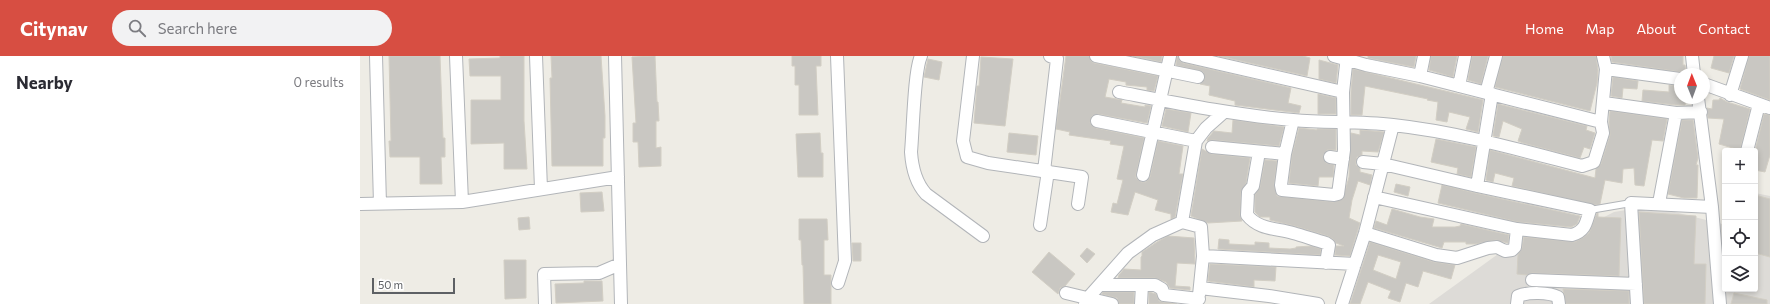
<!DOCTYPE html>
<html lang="en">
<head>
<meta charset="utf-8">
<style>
  body { margin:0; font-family:Commissioner,sans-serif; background:#f2f2f3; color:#2b2b33 }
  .controls { position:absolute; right:12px; bottom:12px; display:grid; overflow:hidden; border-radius:4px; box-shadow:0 2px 6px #0003 }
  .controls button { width:36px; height:36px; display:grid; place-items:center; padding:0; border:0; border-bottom:1px solid #e1e1e2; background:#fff; color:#2b2b33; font:20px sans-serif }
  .compass { position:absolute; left:1314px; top:12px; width:36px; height:36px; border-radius:50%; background:#fff; box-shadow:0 2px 6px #0003; rotate:359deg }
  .scale { position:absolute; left:12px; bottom:10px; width:83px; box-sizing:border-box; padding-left:4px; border:2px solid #5d6064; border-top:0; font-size:11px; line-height:14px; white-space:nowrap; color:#5d6064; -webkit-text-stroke:3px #fff; paint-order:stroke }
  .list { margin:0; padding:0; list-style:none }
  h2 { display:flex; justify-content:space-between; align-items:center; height:52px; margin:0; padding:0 16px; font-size:17px }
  h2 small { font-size:13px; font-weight:400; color:#7c7c81 }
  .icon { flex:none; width:22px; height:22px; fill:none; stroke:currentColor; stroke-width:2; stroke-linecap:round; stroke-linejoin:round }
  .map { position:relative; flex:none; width:1410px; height:248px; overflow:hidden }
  header { display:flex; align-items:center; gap:24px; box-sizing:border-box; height:56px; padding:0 20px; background:#d74e42; color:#fff }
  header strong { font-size:19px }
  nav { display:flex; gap:22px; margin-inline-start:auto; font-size:14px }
  .search { width:280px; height:36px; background:#f2f2f3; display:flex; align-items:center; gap:10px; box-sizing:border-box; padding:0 14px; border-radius:22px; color:#7c7c81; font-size:15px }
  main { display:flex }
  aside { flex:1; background:#fff }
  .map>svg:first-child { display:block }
  .industrial { fill:#dddbd7 }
  .building { fill:#c9c7c2; stroke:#d2cec4; fill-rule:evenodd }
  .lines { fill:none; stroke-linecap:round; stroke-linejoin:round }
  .service-casing { stroke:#b2b5b9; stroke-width:8 }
  .minor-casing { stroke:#b2b5b9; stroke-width:14 }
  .service { stroke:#fff; stroke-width:6 }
  .minor { stroke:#fff; stroke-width:12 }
</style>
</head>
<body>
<header>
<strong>Citynav</strong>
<div class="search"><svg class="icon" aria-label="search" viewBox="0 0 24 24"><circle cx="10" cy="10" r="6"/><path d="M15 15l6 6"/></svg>Search here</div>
<nav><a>Home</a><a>Map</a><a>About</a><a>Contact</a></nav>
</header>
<main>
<aside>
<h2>Nearby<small>0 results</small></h2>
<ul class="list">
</ul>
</aside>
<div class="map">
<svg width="1410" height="248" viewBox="0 0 1410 248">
  <rect width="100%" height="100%" fill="#eeece5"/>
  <path class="industrial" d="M1395,137l15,3v108h-341l94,-68 50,-3 41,-21 37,-6 71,18 3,-4v69h30z"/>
  <path class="building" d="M29,0h51l3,82h2v19h-4l1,27h-22v-27h-30l-1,-16h2z
    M140,0h24v65l3,48h-23v-26l-33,1v-44h30v-24h-31l-1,-17 31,-1z
    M191,0h50l4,60v22h-2v28h-51l-2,-88h2z
    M295,0l2,46h1l1,19h-3v27l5,-1v19l-22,1 -1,-25h-5v-19h3l-4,-66z
    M432,0h29v10h-5l2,49h-19v-30h-4v-19h-3z
    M706,0h23l2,5 3,2 64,13 -4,15 -7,-1v-3l-21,-2v-3l-17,-3 -4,18 17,3 -1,3 24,4v-2l6,1 -4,17 -49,-9 -6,2 -2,7 6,5 48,10 -8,36v4l5,4h5l4,-5 8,-36 25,5 -4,28h4l-8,43 -4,2v-5l-16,-4 3,-10 -23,-8 -7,23 -17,-3 2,-9 4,1 6,-24 -6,-1 7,-33 -14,-2 1,-3 -42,-6 1,-3 -14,-3z
    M773,0h29l-1,6z
    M817,0l3,5 3,2 108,25 -3,15 13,3 -2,7 -64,-8v-4l-26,-6 1,-9 -10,-2 5,-5 -2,-7 -27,-7z
    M859,0h84l7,2 -3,18z
    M1008,0h48l-2,11 -46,-9z
    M1071,0h26l-4,21 -24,-7z
    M1112,0h16l-7,28 -13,-4z
    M1143,0h93l2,14 -1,13 -7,28 -95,-24z
    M1251,0h72v9h2l1,9 -5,-2 -69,-10z
    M1354,0h20l-5,17 -18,-5z
    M1389,0h21v44l-30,-11z
    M621,1l32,2 -8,67 -31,-3 3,-37h2z
    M568,3l14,3 -3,18 -15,-3z
    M959,4l19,5 -2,18 -17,-4z
    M993,13l130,31 -5,32 -12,-3 4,-12 -21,-5 -2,10 -11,-2 2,-18 -11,-2 1,-1 -63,-13 -3,29h-11v-23z
    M1253,21l25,4 -1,8 -14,-1 -1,10 -11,-2z
    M1309,29l11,1v12h6l-1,7h-9l-34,-4 1,-11 26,2z
    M958,38l18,4v16h-18z
    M1360,42l7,4 23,7 -10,41 -21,-6 5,-25 -16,-1 -1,-10 5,1 1,-9h6z
    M1138,48l89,22 -1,4 9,3 -5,16 -6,-2 -4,11 -57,-15 -5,-2 4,-12 -19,-8 -4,16 -6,-1z
    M806,53l25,4 -3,19 -26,-6z
    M1250,55l57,8 -4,22 -11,-1 -8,46 -9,-1 -1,-17 -11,1 -1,14 -17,-3 -5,24 -5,1 -83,-19 2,-8 -19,-5 -2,9 -7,-2 4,-30 105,28 1,-9 5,-5 9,-29 -1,-13z
    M1404,58l6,1v40l-5,17 -10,-2v-19z
    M873,64l51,7 -5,19 -66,-6 -6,1 1,-3 6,-7 18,2z
    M1322,64h11l5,38 -2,7h2l-1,33h-13l-16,-4z
    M939,72l18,2v-1h19v21h-9l-4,6 3,7 8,2 -1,12h-14l-1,9 -29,-3 3,-28z
    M1000,74l24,2 -6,20 -16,-1v4l-5,2 -1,4v4l4,4v3l12,3 -2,10 -12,-4 -6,19 -3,18 11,5 -10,33 -15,-1 1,-9h8l-8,-3 -3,-4 -5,-3 -33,-10 -25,-6v-3h-10l-5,-5v-17l5,-8 5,-27 12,1 -3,23 3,12 56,6 10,-3 6,-22 2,-44 9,2z
    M460,77l1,20h2v24h-25l-2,-43z
    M649,77l29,3 -2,19 -29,-3z
    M1076,83l40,8 -5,30 -14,-3 1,-6 -27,-6z
    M842,93l9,5 39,4 -4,25 -5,9 -1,23 2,6 -34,2 -17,-7z
    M1036,128l14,3 -2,9 -14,-4z
    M1082,129l33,8 105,23 -3,8 -6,3 -53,-5 -80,-19z
    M242,136l2,19 -23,1 -1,-19z
    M1395,139l15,4v58l-15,-4z
    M1032,153l28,8 14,2 -2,8h23l5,-1 1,-2 48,11 -1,8 -12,-3 -21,4h-9v-2h-22l-2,6 -68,-20 2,-7 11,4z
    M1279,156l57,4 -2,48h12l-1,40h-61z
    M1237,157h1v4l23,1 -2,58 -87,-3 -5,2 -10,-1 1,-19 4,-7 2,-11 51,5 9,-5 5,-4z
    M169,161l1,12 -11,1 -1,-12z
    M439,163h28l1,21h-4v35h7v29h-27l-1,-39h-1l-1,-25h-2z
    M808,180l26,2 1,26 -18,-1 -2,23 15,1v3l-20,-2 -4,-6 -11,-4h-37l1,-3 5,-6 17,1v-13l1,-1v-4l15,-10z
    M859,183l10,1v4l20,1h6v-3l14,1v5l21,1 6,-1v-1l15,-1 10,3 -1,6 -102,-6z
    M1010,186l64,20 21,3 -4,14 -28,-8 -5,16 -12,-4 -6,19 -12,-4 3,-7 -23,-9 -8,22h-10zM1018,199l23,7 -5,17 -23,-9z
    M492,187h9v18h-8z
    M727,192l8,6 -8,9 -7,-7z
    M689,196l26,22 -10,12 -5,2 -2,6 -26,-22z
    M144,204h22v38l-21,1z
    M850,208l66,3 -1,14 -21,-1v7l-46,-6z
    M224,225h18l1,20 -47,2 -1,-19 29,-1z
    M1203,233l66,2v13h-63z
    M743,236h31v12h-15l-2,-6 -15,-4z
    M789,236l7,2 3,7 4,1 14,2h-28z
    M1374,237l33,7v4h-36z"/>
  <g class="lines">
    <g class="service-casing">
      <path id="service" d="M1230,154l41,-7"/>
    </g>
    <g class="minor-casing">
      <path id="minor" d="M16,0l4,148
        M96,0l6,146
        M176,0l5,133
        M477,0l8,205 -7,22
        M561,0c-7,14 -8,76 -10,96 1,15 5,31 15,42l57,42
        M613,0l-10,85 4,16 21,6 94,14 -4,27
        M736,0l102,21
        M825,0l158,36
        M974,0l32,9 54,11 181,46
        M1332,0l2,18
        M1246,13l74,10
        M1060,20l4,-20
        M1344,28l66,24
        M1099,30l6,-30
        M759,36c57,11 115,23 174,28 33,3 66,1 100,5 64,7 127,25 189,41l12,-4 9,-29 -2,-11 5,-53 -3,-13
        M1126,37l10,-37
        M1370,39l12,-39
        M1338,42l14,109 8,97
        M1244,47l72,10 25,-1
        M737,65l99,20
        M852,91l73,7 8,-34
        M1387,95l12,-47
        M899,96l-6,34 -5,6 -1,23c12,15 29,13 46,18 11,3 22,7 33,10l3,2 -3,18
        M925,98l-4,31 1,5 52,5 4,-1 6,-44 -1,-58 4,-36
        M970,101l13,2
        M1003,106l20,2 94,22 113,24c-4,12 -4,21 -18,25l-55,-6
        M684,115l13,-112 -7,-3
        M783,119l27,-119
        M1117,130l15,-92
        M1299,147l17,-90
        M0,148l102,-2 156,-25
        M822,166l19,5 2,29 -4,39
        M680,169l8,-54
        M1005,177l71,22 21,3 31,-10 9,-1 8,4 7,-1 3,-3 2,-18 -143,-32
        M843,200l152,8
        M260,208l1,40
        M1172,224l104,4
        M740,229h55l7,4 2,6 35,4
        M840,232l69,8 49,8
        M706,237l46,11
        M185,248l-1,-30 55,-1 21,-9 -5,-208
        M725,248l3,-6 40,-45 25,-18 29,-13 14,-81 10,-13 18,-16
        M781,248l1,-19
        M982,248l23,-71 28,-108
        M1157,248l1,-8c10,-4 31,-4 40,1l1,7
        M1277,248l-6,-101 81,4"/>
    </g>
    <use href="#service" class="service"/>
    <use href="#minor" class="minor"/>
  </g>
</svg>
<div class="controls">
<button>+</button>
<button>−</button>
<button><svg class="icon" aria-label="locate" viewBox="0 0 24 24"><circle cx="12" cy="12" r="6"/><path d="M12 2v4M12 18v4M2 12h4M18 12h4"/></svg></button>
<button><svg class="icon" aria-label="layers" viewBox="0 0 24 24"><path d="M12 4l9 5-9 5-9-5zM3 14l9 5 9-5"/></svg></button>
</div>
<svg class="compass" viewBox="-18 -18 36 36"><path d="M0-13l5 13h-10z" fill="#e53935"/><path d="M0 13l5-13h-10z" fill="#7c7c81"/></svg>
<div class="scale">50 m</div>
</div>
</main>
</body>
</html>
